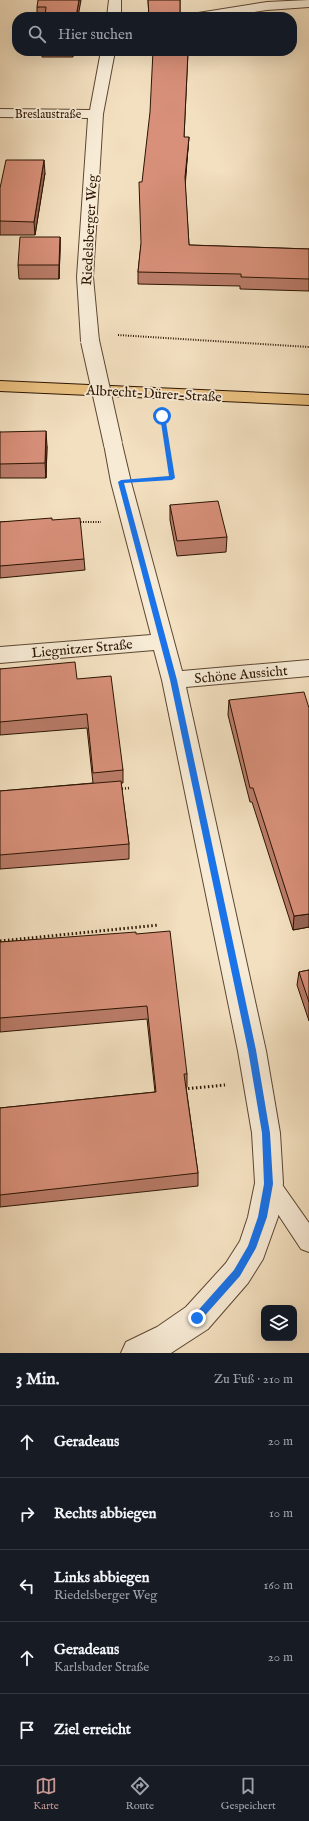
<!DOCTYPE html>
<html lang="de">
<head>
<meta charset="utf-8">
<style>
  body { margin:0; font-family:"IM FELL English",serif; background:#20242c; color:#f1f3f6 }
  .controls { position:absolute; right:12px; bottom:12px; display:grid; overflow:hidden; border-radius:8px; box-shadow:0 4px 16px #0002 }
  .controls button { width:36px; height:36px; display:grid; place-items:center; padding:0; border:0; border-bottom:1px solid #363941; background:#171b24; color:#f1f3f6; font:20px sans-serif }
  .stop { position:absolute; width:12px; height:12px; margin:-9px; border:3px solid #1a73e8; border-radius:50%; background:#fff }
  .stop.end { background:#1a73e8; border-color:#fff; box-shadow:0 1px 4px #0008 }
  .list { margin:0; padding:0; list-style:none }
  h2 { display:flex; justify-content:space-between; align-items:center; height:52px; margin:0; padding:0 16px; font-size:17px }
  h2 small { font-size:13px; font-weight:400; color:#9ea1a6 }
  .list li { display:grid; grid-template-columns:26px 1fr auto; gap:12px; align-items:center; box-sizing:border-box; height:72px; padding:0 16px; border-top:1px solid #363941 }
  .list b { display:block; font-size:15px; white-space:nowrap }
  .list p { margin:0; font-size:13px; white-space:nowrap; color:#9ea1a6 }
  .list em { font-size:13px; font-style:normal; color:#9ea1a6 }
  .icon { flex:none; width:22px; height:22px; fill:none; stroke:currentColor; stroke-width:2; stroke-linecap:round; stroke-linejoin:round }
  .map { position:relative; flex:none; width:309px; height:1353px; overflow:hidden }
  .search { position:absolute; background:#171b24; box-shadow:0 4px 16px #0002; left:12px; right:12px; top:12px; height:44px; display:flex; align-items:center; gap:10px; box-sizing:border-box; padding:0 14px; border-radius:16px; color:#9ea1a6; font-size:15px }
  .sheet { height:412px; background:#171b24 }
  nav { display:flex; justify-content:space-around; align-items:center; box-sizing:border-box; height:56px; border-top:1px solid #363941; background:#171b24; font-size:11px; color:#9ea1a6 }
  nav a { display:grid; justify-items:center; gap:2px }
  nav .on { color:#c59692 }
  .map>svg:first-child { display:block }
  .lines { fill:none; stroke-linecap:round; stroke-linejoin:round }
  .lane-casing { stroke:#5d4732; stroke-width:2 }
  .street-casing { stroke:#5d4732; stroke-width:2 }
  .primary-casing { stroke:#2b1402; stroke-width:2 }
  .path-far2 { stroke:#2b1402; stroke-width:2; stroke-dasharray:1 1.5; stroke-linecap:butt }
  .path-far1 { stroke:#2b1402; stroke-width:2.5; stroke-dasharray:1 2; stroke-linecap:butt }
  .path { stroke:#2b1402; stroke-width:3; stroke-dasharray:1.5 2.5; stroke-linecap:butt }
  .lane { fill:#f7ebd6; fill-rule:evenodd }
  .street { fill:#f7ebd6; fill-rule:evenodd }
  .primary { fill:#eac080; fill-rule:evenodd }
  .street-bridge-casing { stroke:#5d4732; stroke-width:20; stroke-linecap:butt }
  .street-bridge { stroke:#f7ebd6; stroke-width:18 }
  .wall { fill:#ba7c69; stroke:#2b1402 }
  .shaded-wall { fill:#976555; stroke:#2b1402 }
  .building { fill:#d8907a; stroke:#2b1402 }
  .route { fill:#1a73e8 }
  .labels { text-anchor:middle; stroke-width:3.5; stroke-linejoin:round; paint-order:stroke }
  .far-street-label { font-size:12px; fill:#2b1402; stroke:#f7ebd6 }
  .street-label { font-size:14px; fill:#2b1402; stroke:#f7ebd6 }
</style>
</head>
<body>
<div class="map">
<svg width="309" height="1353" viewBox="0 0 309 1353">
  <rect width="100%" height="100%" fill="#f3e0c0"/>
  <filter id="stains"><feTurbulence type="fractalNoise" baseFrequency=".005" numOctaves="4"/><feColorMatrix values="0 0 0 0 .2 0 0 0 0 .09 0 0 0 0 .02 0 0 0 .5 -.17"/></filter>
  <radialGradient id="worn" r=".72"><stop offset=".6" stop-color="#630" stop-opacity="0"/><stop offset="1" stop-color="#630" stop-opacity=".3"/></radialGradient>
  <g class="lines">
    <g class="lane-casing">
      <path id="lane" d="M269,1173l7,3 33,47v29l-8,-3 -39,-59 -3,-7 3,-7z"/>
    </g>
    <g class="street-casing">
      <path id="street" d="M109,0h12v17h-14z
        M309,0v7l-42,3 -44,7h-32l2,-3 5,-1 69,-11z
        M101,51h14l-12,63 -10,163 6,64 -3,4 -6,1 -6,-1 -3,-4 -4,-64 11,-159 -88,-1v-8l90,1z
        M113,438l7,2 2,4 9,38 51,189 127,-11v16l-123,11 80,364 14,82 3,50 -5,34 -15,42 -15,24 -40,46 -37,24h-50l5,-11 31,-15 29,-20 40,-44 14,-22 8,-24 7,-34 -3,-50 -14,-82 -76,-371 -8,-30 -154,13v-16l151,-12 -40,-153 -7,-38 2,-4z"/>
    </g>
    <g class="primary-casing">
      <path id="primary" d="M0,381l309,14v10l-309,-14z"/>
    </g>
    <path class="path-far2" d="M118,335l191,12
      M151,479l21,-1 -9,-60
      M78,522h23"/>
    <path class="path-far1" d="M119,789l11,-1"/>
    <path class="path" d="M0,941l159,-16
      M184,1089l41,-4"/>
    <use href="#lane" class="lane"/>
    <use href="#street" class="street"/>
    <use href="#primary" class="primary"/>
    <g class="street-bridge-casing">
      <path id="street-bridge" d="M90,341l23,103"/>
    </g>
    <use href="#street-bridge" class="street-bridge"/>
  </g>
  <path class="wall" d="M81,0l-36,17 -8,-1v-9z
    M148,0h32v17h-31z
    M42,51h32l-1,6h-31z
    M182,52h6l-4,85 4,11 -3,35 4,62 120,4v42l-69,-2v-3l-102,-2v-12l3,-27z
    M45,173l-10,62h-35v-47z
    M60,237v14l-1,28h-40l-1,-14z
    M0,432l47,14 -1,32h-46z
    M170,505l57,32 -1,15 -49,4 -7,-36z
    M52,520l32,39 1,11 -85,8v-56z
    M0,669l77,10 46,91v13h-2l8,61v15l-129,10v-78l93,-8 -6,-55 -87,7z
    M229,700l80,227 -16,3 -41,-128h-2l-22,-87z
    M136,934l51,140v13h-1l12,86v13l-198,21v-99l155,-16 -8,-73 -147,13v-90z
    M309,970v51l-12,-36 2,-13z"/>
  <path class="shaded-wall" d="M79,0h2l-3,17h-2z
    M189,137l-1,11 -3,40v-11z
    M44,160l1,13 -10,62 -1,-13z
    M60,237v14l-1,28v-14z
    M46,431l1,15 -1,32 -1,-15z
    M309,914v13l-16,3 1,-14z"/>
  <path class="building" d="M38,0h41l-3,17h-31l1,-10h-9z
    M148,0h32v17h-31z
    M153,51h29v1h6l-4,85h5l-4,40 4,68 120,4v30l-68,-2v-3l-103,-2 3,-29 -2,-61h3l8,-70z
    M6,160h38l-10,62 -34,-1v-33z
    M20,237h40l-1,28h-41z
    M46,431l-1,32 -45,1v-32z
    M218,501l9,36 -50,4 -7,-36z
    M52,518v2l28,-2 4,41 -84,7v-44z
    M75,662l2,17 34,-3 12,94 -30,3 -6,-59 -87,8v-53z
    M304,692l5,16v206l-15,2 -41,-128h-3l-21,-88z
    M121,781l8,63 -129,11v-64z
    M170,931l17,143h-3l14,99 -198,22v-87l156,-16 -9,-86 -147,12v-76l136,-10v2z
    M309,970v32l-10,-30z"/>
  <path class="route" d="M162,415l3,1 10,62 -3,2 -48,3 53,197 79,370 14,83 3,51 -6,33 -11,31 -16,28 -40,45 -3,1 -3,-1 -2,-3 2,-3 40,-45 14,-24 10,-29 6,-33 -2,-51 -14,-83 -78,-370 -52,-198 3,-2 48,-4 -9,-60z"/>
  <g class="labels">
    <g class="far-street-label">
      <text x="48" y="118">Breslaustraße</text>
    </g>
    <g class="street-label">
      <text transform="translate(89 230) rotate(-87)" y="5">Riedelsberger Weg</text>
      <text transform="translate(154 393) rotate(3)" y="5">Albrecht-Dürer-Straße</text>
      <text transform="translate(82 648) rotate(-5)" y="5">Liegnitzer Straße</text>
      <text transform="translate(241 674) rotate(-5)" y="5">Schöne Aussicht</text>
    </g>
  </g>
  <rect width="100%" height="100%" filter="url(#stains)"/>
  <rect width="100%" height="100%" fill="url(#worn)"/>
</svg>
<div class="controls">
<button><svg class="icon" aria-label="layers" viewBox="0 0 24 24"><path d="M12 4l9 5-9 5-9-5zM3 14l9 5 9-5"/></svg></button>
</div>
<div class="stop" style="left:162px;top:416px"></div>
<div class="stop end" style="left:197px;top:1318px"></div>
<div class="search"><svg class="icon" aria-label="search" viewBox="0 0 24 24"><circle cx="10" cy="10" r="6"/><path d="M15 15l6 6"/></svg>Hier suchen</div>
</div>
<section class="sheet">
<h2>3 Min.<small>Zu Fuß · 210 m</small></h2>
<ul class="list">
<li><svg class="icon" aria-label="ahead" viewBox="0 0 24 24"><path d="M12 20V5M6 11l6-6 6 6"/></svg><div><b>Geradeaus</b></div><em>20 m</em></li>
<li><svg class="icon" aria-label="right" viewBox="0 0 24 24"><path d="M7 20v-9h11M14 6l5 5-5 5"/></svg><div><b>Rechts abbiegen</b></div><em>10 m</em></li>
<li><svg class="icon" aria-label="left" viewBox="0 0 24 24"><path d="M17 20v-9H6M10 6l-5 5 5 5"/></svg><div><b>Links abbiegen</b><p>Riedelsberger Weg</p></div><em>160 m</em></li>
<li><svg class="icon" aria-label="ahead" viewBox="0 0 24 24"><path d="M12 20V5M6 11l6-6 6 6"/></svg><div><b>Geradeaus</b><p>Karlsbader Straße</p></div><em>20 m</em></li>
<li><svg class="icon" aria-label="arrive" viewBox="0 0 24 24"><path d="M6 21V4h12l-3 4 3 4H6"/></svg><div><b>Ziel erreicht</b></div></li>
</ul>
</section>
<nav>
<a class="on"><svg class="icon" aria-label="map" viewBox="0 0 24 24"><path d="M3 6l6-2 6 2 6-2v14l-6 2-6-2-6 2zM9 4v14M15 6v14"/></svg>Karte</a>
<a><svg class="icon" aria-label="directions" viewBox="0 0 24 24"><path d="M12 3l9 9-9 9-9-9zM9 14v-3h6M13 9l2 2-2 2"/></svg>Route</a>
<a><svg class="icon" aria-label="saved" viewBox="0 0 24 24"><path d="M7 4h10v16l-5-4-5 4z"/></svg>Gespeichert</a>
</nav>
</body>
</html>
